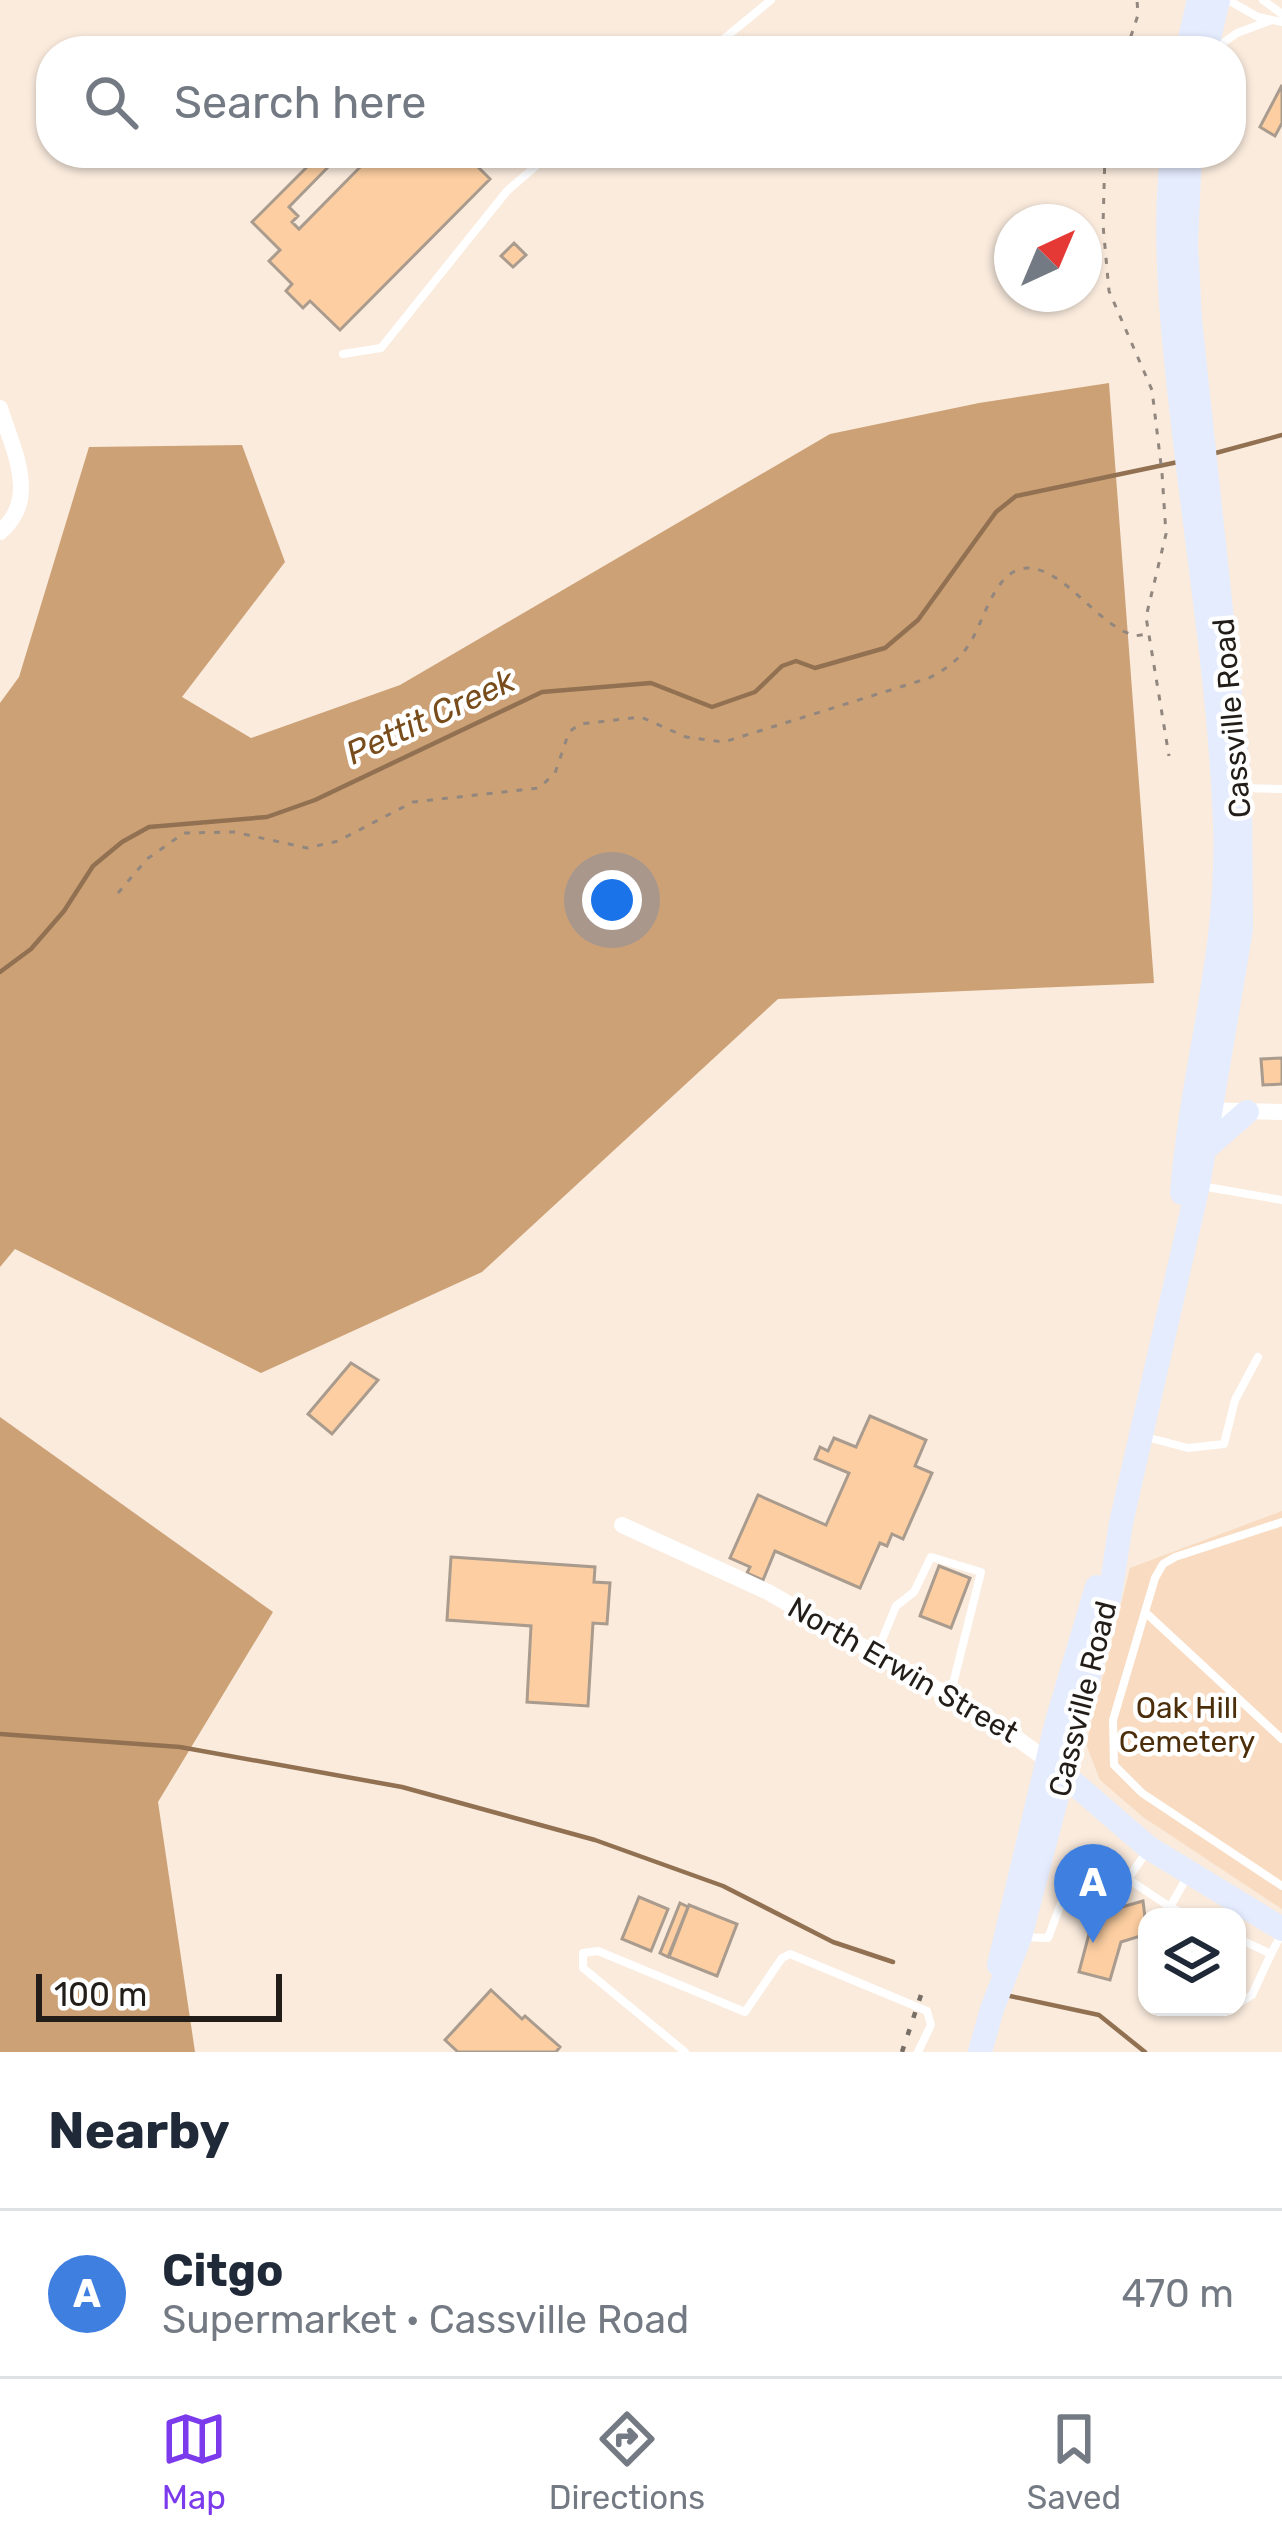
<!DOCTYPE html>
<html lang="en">
<head>
<meta charset="utf-8">
<style>
  body { margin:0; font-family:Rubik,sans-serif; background:#f6f6f7; color:#1f2937 }
  .controls { position:absolute; right:36px; bottom:36px; display:grid; overflow:hidden; border-radius:24px; box-shadow:0 3px 9px #0004 }
  .controls button { width:108px; height:108px; display:grid; place-items:center; padding:0; border:0; border-bottom:3px solid #e0e1e3; background:#fff; color:#1f2937; font:60px sans-serif }
  .compass { position:absolute; left:994px; top:204px; width:108px; height:108px; border-radius:50%; background:#fff; box-shadow:0 3px 9px #0004; rotate:44deg }
  .scale { position:absolute; left:36px; bottom:30px; width:246px; box-sizing:border-box; padding-left:12px; border:6px solid #221d18; border-top:0; font-size:33px; line-height:42px; white-space:nowrap; color:#221d18; -webkit-text-stroke:9px #fff; paint-order:stroke }
  .you { position:absolute; left:612px; top:900px; width:42px; height:42px; margin:-30px; border:9px solid #fff; border-radius:50%; background:#1a73e8; box-shadow:0 0 0 18px #1a73e833 }
  .badge { display:grid; place-items:center; width:78px; height:78px; border-radius:50%; background:#7c3aed; color:#fff; font-size:39px; font-weight:700 }
  .pin { position:absolute; translate:-50% -99px; filter:drop-shadow(0 3px 6px #0008) }
  .pin::after { content:''; position:absolute; top:63px; width:42px; height:36px; background:inherit; clip-path:polygon(0 0,100% 0,50% 100%) }
  .list { margin:0; padding:0; list-style:none }
  h2 { display:flex; justify-content:space-between; align-items:center; height:156px; margin:0; padding:0 48px; font-size:51px }
  h2 small { font-size:39px; font-weight:400; color:#747a83 }
  .list li { display:grid; grid-template-columns:78px 1fr auto; gap:36px; align-items:center; box-sizing:border-box; height:168px; padding:0 48px; border-top:3px solid #e0e1e3 }
  .list b { display:block; font-size:45px; white-space:nowrap }
  .list p { margin:0; font-size:39px; white-space:nowrap; color:#747a83 }
  .list em { font-size:39px; font-style:normal; color:#747a83 }
  .icon { flex:none; width:66px; height:66px; fill:none; stroke:currentColor; stroke-width:2; stroke-linecap:round; stroke-linejoin:round }
  .map { position:relative; flex:none; width:1282px; height:2052px; overflow:hidden }
  .search { position:absolute; background:#fff; box-shadow:0 3px 9px #0004; left:36px; right:36px; top:36px; height:132px; display:flex; align-items:center; gap:30px; box-sizing:border-box; padding:0 42px; border-radius:48px; color:#747a83; font-size:45px }
  .sheet { height:324px; background:#fff }
  nav { display:flex; justify-content:space-around; align-items:center; box-sizing:border-box; height:168px; border-top:3px solid #e0e1e3; background:#fff; font-size:33px; color:#747a83 }
  nav a { display:grid; justify-items:center; gap:6px }
  nav .on { color:#7c3aed }
  .map>svg:first-child { display:block }
  .green { fill:#f8dbc0 }
  .forest { fill:#cda176 }
  .lines { fill:none; stroke-linecap:round; stroke-linejoin:round }
  .stream { stroke:#917151; stroke-width:4.5 }
  .building { fill:#fccea1; stroke:#a99b8e; stroke-width:3 }
  .path { stroke:#92877e; stroke-width:3; stroke-dasharray:6 9; stroke-linecap:butt }
  .lane { stroke:#fff; stroke-width:8 }
  .street { stroke:#fff; stroke-width:16 }
  .secondary { stroke:#e4ecfe; stroke-width:24 }
  .rail { stroke:#776e66; stroke-width:4.5; stroke-dasharray:6 12; stroke-linecap:butt }
  .labels { text-anchor:middle; stroke-width:9; stroke-linejoin:round; paint-order:stroke }
  .street-label { font-size:30px; fill:#221d18; stroke:#fff }
  .park-label { font-size:30px; fill:#4c2e0b; stroke:#fff }
  .water-label { font-size:33px; font-style:italic; fill:#784d1b; stroke:#fff }
</style>
</head>
<body>
<div class="map">
<svg width="1282" height="2052" viewBox="0 0 1282 2052">
  <rect width="100%" height="100%" fill="#faebdd"/>
  <path class="green" d="M1282,1511v398l-139,-92 -43,-37 -14,-36 44,-176z"/>
  <path class="forest" d="M1109,383l45,600 -376,16 -296,273 -221,101 -246,-124 -15,18v-564l19,-26 70,-230 153,-2 43,117 -103,135 69,41 149,-53 430,-251 149,-31z
    M0,1417l273,195 -115,190 37,250h-195z"/>
  <g class="lines">
    <path class="stream" d="M1212,454l70,-19
      M0,972l31,-23 33,-38 29,-45 29,-24 27,-15 118,-10 48,-17 227,-108 109,-9 61,24 43,-15 27,-26 14,-5 19,7 70,-20 33,-28 78,-108 20,-16 162,-34
      M0,1734l180,13 222,40 193,53 128,46 110,56 60,20
      M1010,1996l89,19 46,37"/>
  </g>
  <path class="building" d="M1282,85v38l-7,13 -15,-9z
    M321,153h10l5,6 -47,48 9,9 -6,6 7,7 75,-76h90l26,26 -150,151 -30,-29 -7,7 -17,-17 6,-7 -23,-23 11,-11 -28,-28z
    M514,243l12,12 -13,12 -12,-11z
    M1282,1058v26l-19,1 -2,-26z
    M351,1363l27,17 -46,54 -24,-20z
    M870,1416l56,24 -11,26 17,7 -29,66 -11,-5 -5,12 -7,-3 -20,45 -85,-37 -12,29 -16,-7 3,-6 -20,-9 28,-63 68,30 23,-52 -34,-14 5,-12 8,4 6,-13 22,9z
    M451,1557l144,10 -1,15 16,1 -3,41 -14,-1 -5,83 -61,-4 4,-76 -84,-6z
    M939,1566l31,12 -19,50 -31,-12z
    M1102,1868l11,41 -17,5 -11,-42z
    M639,1897l29,12 -17,42 -29,-12z
    M1143,1901l4,33 -26,8 -11,38 -31,-8 15,-57z
    M680,1903l8,4 -20,50 -8,-4z
    M689,1905l48,19 -20,52 -48,-19z
    M491,1990l31,29 3,-3 35,31 -4,5h-98l-13,-12z"/>
  <g class="lines">
    <path class="path" d="M1126,51l12,-36 -1,-15
      M1105,153l-2,72 6,66 43,99 10,83 4,61 -20,83 23,139
      M118,893l29,-34 37,-26 50,-1 73,16 31,-7 75,-39 126,-14 16,-15 14,-41 11,-8 61,-7 45,20 38,5 205,-64c16,-8 31,-19 41,-35 18,-29 29,-95 79,-69 28,15 46,42 74,57l11,5 15,-2"/>
    <path class="lane" d="M1228,0l30,17 24,5
      M1263,0l19,14
      M1213,50l24,-17 35,-13
      M709,51l62,-51
      M343,354l38,-6 126,-157 44,-38
      M1242,788l40,1
      M1201,1186l81,14
      M1146,1437l42,11 36,-4 11,-44 23,-43
      M1282,1522l-107,35 -12,7 -8,14 -42,142 1,45 28,28 140,93
      M1145,1612l137,127
      M877,1652l19,-46 18,-14 17,-35 50,15 -31,124
      M1128,1879l42,28 16,-28
      M1167,1917l3,-10 21,10
      M1022,1937l26,1 27,-72 25,-8 28,21 19,-28
      M1237,1938l34,16 10,-19
      M1237,2004l15,-9 19,-41
      M685,2052l-102,-84v-15l15,-2 147,61 37,-54 8,-4 137,57 4,14 -13,27"/>
    <path class="street" d="M0,408c13,42 40,91 0,124
      M1202,1110l80,2
      M622,1525l146,67 226,130 53,38"/>
    <path class="secondary" d="M1187,51l12,-51
      M1206,51l12,-51
      M1172,153c-9,88 0,175 10,263 15,135 38,272 43,407 5,133 -33,242 -43,370
      M1206,1148l41,-36
      M1055,1767l94,81 133,81
      M999,1965l58,-244 40,-134
      M980,2052l12,-43 28,-72 90,-342 11,-72 77,-338 43,-256 -1,-141 -50,-468 -4,-77 4,-90"/>
    <path class="rail" d="M902,2052l19,-57"/>
  </g>
  <g class="labels">
    <g class="street-label">
      <text transform="translate(1232 718) rotate(-95)" y="10">Cassville Road</text>
      <text transform="translate(903 1670) rotate(30)" y="10">North Erwin Street</text>
      <text transform="translate(1083 1699) rotate(-76)" y="10">Cassville Road</text>
    </g>
    <g class="park-label">
      <text x="1187" y="1718">Oak Hill<tspan x="1187" dy="34">Cemetery</tspan></text>
    </g>
    <g class="water-label">
      <text transform="translate(430 716) rotate(-25)" y="12">Pettit Creek</text>
    </g>
  </g>
</svg>
<div class="controls">
<button><svg class="icon" aria-label="layers" viewBox="0 0 24 24"><path d="M12 4l9 5-9 5-9-5zM3 14l9 5 9-5"/></svg></button>
</div>
<svg class="compass" viewBox="-18 -18 36 36"><path d="M0-13l5 13h-10z" fill="#e53935"/><path d="M0 13l5-13h-10z" fill="#747a83"/></svg>
<div class="scale">100 m</div>
<div class="you"></div>
<div class="pin badge" style="left:1093px;top:1943px;background:#3f7fe0">A</div>
<div class="search"><svg class="icon" aria-label="search" viewBox="0 0 24 24"><circle cx="10" cy="10" r="6"/><path d="M15 15l6 6"/></svg>Search here</div>
</div>
<section class="sheet">
<h2>Nearby<small></small></h2>
<ul class="list">
<li><span class="badge" style="background:#3f7fe0">A</span><div><b>Citgo</b><p>Supermarket · Cassville Road</p></div><em>470 m</em></li>
</ul>
</section>
<nav>
<a class="on"><svg class="icon" aria-label="map" viewBox="0 0 24 24"><path d="M3 6l6-2 6 2 6-2v14l-6 2-6-2-6 2zM9 4v14M15 6v14"/></svg>Map</a>
<a><svg class="icon" aria-label="directions" viewBox="0 0 24 24"><path d="M12 3l9 9-9 9-9-9zM9 14v-3h6M13 9l2 2-2 2"/></svg>Directions</a>
<a><svg class="icon" aria-label="saved" viewBox="0 0 24 24"><path d="M7 4h10v16l-5-4-5 4z"/></svg>Saved</a>
</nav>
</body>
</html>
